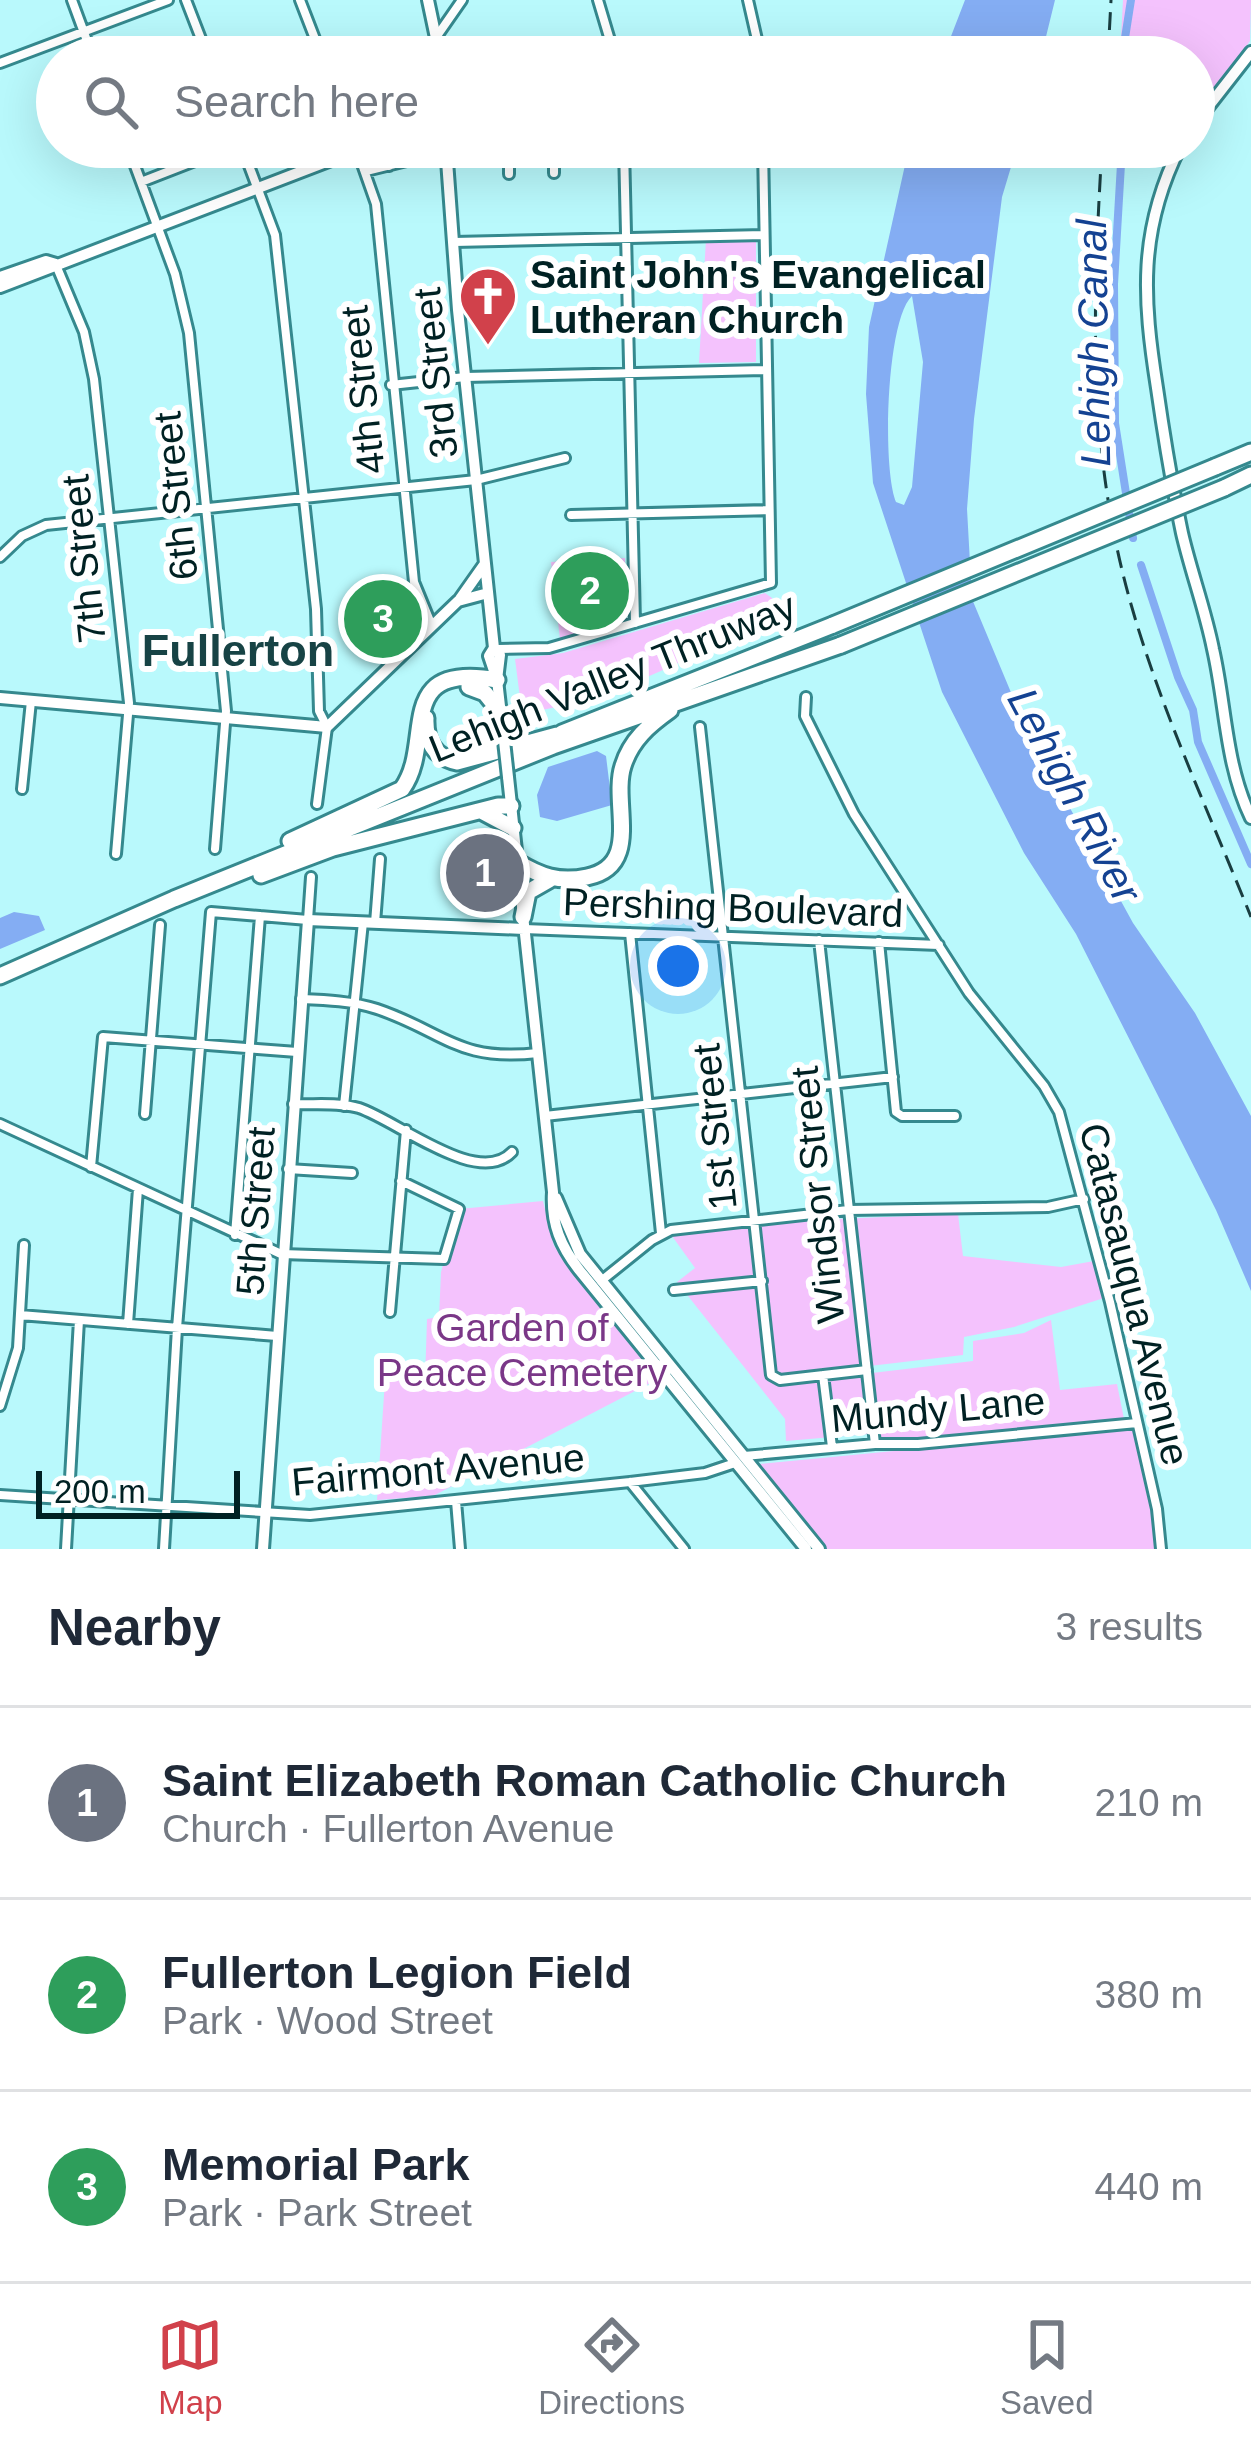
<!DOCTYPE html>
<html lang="en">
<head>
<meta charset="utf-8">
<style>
  body { margin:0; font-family:Helvetica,sans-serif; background:#f2f2f3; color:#1f2937 }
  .scale { position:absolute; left:36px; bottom:30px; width:204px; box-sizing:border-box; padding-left:12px; border:6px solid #002123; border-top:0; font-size:33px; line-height:42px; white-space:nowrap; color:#002123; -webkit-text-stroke:9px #fff; paint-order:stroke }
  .you { position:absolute; left:678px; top:966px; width:42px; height:42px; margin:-30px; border:9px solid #fff; border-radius:50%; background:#1a73e8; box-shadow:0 0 0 18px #1a73e833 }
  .badge { display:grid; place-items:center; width:78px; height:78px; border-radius:50%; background:#d1414b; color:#fff; font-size:39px; font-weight:700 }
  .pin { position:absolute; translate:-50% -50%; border:6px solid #fff; box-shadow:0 3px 12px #0006 }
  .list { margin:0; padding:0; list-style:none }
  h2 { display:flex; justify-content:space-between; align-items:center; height:156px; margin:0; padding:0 48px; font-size:51px }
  h2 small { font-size:39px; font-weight:400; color:#747a83 }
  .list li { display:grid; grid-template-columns:78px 1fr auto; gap:36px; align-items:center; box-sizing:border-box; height:192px; padding:0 48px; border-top:3px solid #e0e1e3 }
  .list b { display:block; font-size:45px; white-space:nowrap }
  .list p { margin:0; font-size:39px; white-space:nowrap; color:#747a83 }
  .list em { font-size:39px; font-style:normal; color:#747a83 }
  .icon { flex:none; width:66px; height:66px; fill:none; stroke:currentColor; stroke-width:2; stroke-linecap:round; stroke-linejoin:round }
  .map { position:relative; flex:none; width:1251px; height:1549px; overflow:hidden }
  .search { position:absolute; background:#fff; box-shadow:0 12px 48px #0002; left:36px; right:36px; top:36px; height:132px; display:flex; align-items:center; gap:30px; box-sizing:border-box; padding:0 42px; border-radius:66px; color:#747a83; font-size:45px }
  .sheet { height:732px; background:#fff }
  nav { display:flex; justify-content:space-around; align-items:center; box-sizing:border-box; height:168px; border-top:3px solid #e0e1e3; background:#fff; font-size:33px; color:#747a83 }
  nav a { display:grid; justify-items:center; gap:6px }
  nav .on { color:#d1414b }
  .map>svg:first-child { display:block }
  .green { fill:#f4c2fd }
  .water { fill:#84adf3; fill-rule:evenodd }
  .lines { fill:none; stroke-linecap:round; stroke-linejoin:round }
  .canal { stroke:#84adf3; stroke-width:8 }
  .street-casing { stroke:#35898e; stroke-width:14 }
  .secondary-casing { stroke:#35898e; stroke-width:16 }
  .highway-casing { stroke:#35898e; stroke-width:21 }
  .street { stroke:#fff; stroke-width:8 }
  .secondary { stroke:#fff; stroke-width:10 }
  .highway { stroke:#fff; stroke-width:15 }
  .rail { stroke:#193e41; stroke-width:3; stroke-dasharray:18 9; stroke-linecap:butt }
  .secondary-bridge-casing { stroke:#35898e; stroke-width:16; stroke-linecap:butt }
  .highway-bridge-casing { stroke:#35898e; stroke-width:21; stroke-linecap:butt }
  .secondary-bridge { stroke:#fff; stroke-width:10 }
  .highway-bridge { stroke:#fff; stroke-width:15 }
  .labels { text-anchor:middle; stroke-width:12; stroke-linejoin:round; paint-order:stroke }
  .poi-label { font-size:39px; font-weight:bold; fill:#002123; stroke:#fff; text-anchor:start }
  .street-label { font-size:39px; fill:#002123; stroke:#fff }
  .park-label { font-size:39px; fill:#7a3787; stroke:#fff }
  .water-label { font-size:42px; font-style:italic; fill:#144292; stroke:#fff }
  .quarter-label { font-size:45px; font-weight:bold; fill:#174345; stroke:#fff }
</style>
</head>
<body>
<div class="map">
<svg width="1251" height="1549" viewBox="0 0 1251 1549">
  <rect width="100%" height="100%" fill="#b9f9fc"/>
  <path class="green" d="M1123,0h128l-1,41 -23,33 -33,34v-51h-74z
    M706,239h50v123l-57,1z
    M625,558v62l-65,19 -9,-77z
    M765,593l7,5 3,14 -7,7c-81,39 -157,83 -246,94l-7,-54 48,-6z
    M543,1201l11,45 106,132 -227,118 -56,4 8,-120 40,1 2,-62 12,-2 2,-45 18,-63z
    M958,1214l5,42 98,11 33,-6 10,37 -90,29 -50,10 -1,18 -102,12 7,67 -82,7 -1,-22 -108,-137 18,-14 -23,-32 116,-15z
    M1051,1320l9,70 57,-6 7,35 -185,22 -59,-1 -8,-67 101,-12v-20l51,-8z
    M1132,1428l19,76 4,45h-329l-66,-85z"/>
  <path class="water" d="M965,0h90l-14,57h-98z
    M909,147h108l-15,50 -28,222 -7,90 5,90 53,127 108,197 62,90 56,103v175l-35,-81 -140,-276 -52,-81 -82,-161 -69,-209 -7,-89 3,-67zM912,296l11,66 -11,125 -8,18 -8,-3c-14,-33 -10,-182 16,-206z
    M597,751l9,5 6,49 -55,16 -17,-4 -3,-22 11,-28z
    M14,912l25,4 6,14 -45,19v-31z"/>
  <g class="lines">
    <path class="canal" d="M1122,57l9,-57
      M1122,147l-8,137 1,139 18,115
      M1141,565l37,112 15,33 5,32 53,122"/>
    <g class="street-casing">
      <path id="street" d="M72,0l21,57
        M186,0l22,57
        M300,0l22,57
        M598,0l17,57
        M748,0l13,57
        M437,36l25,-36
        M716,57l44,-13
        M0,63l168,-63
        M128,147l47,127 14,59 37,378 -11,138
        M242,147l33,88 41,374 3,102 8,16 -10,77
        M387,147l2,19
        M509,147v27
        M554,147v26
        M624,147l11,476
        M357,150l19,54 38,378 18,44
        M366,171l49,-12
        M141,182l90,-35
        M454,242l310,-7
        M56,265l28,67 10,47 35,324 -13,151
        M391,385l74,-8 302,-7
        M571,515l198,-5
        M0,557l22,-21 24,-11 430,-45 89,-22
        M498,649l51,-1 222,-65 -8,-436
        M806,697l-1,19 49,98 115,179 75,93 15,26 51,190 47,207 4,40
        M700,727l71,648 9,5 87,-10
        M22,789l9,-88
        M375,923l5,-64
        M524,929l415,16
        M630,933l31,300
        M819,940l56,504
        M879,942l17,170 6,4h53
        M301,999c26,1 51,2 76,10 68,23 80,53 161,44
        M293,1104c21,1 46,-2 66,4 39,13 119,80 153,44
        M344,1106l19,-184
        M145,1114l15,-189
        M545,1116l348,-39
        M0,1124l281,130 163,5 15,-50 -58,-28
        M91,1167l12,-130 194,15
        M288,1169l64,4
        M235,1235l25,-319
        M601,1281l51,-41 19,-10 177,-20 200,-3 36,-8
        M674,1290l88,-9
        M390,1312l16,-182
        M20,1315l257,21
        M128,1324l10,-135
        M823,1375l9,72
        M0,1406l18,-58 6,-103
        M744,1456l131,-12h43l219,-21
        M630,1482l54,67
        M0,1495l310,20 320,-33 75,-9 30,-10
        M456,1501l4,48
        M66,1549l13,-229
        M164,1549l13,-221 34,-416 97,8 3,-43"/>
    </g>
    <g class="secondary-casing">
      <path id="secondary" d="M428,0l12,57
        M1194,125l57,-73
        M446,147l12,163 36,338 -5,8 8,24
        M1180,147c-42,84 -37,152 -23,241 7,49 15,97 25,145 9,39 23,76 31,116 13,57 12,115 38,169
        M0,277l46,-16 10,3
        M0,287l365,-140
        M460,599l24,-34
        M494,648l6,7 -3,25 7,61
        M0,698l327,29 131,-126 30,-8
        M508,777l45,415c-2,32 8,55 27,79l226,278
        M556,1198l24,56 239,295
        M263,1549l45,-629 216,9"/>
    </g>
    <g class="highway-casing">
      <path id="highway" d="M1215,467l36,-15
        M1224,488l27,-13
        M469,687l16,6 16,20
        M426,718c-1,23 8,39 31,44l100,-27
        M562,733l271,-108
        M483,812l30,16
        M290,841l112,-52c34,-46 -11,-128 95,-109
        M517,862c23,14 42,21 70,15 56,-11 24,-74 36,-111 8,-26 26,-41 47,-56
        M261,875l72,-27 165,-42h13
        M523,917l5,-25 21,-12
        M0,976l174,-77 379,-153 288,-101"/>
    </g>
    <use href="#street" class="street"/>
    <use href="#secondary" class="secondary"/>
    <use href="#highway" class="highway"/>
    <path class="rail" d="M1108,57l3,-57
      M1102,147c-8,135 -14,267 15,401 27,127 86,249 134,369"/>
    <g class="secondary-bridge-casing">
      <path id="secondary-bridge" d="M504,741l4,36"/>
    </g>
    <g class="highway-bridge-casing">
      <path id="highway-bridge" d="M833,625l382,-158
        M841,645l383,-157"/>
    </g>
    <use href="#secondary-bridge" class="secondary-bridge"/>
    <use href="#highway-bridge" class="highway-bridge"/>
  </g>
  <defs>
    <g id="church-pin" transform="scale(3)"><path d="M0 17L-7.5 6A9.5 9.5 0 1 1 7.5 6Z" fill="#d1414b" stroke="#fff"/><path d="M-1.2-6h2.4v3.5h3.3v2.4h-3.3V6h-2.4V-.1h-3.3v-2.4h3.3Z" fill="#fff"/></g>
  </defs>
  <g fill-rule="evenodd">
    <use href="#church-pin" x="488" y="296"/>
  </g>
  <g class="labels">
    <g class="poi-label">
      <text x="530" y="288">Saint John's Evangelical<tspan x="530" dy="45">Lutheran Church</tspan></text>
    </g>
    <g class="street-label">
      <text transform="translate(435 373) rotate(-96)" y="14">3rd Street</text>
      <text transform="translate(362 390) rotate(-96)" y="14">4th Street</text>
      <text transform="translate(175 496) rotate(-96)" y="14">6th Street</text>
      <text transform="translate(83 559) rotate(-96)" y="14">7th Street</text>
      <text transform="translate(612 677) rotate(-22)" y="14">Lehigh Valley Thruway</text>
      <text transform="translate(733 907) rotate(2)" y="14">Pershing Boulevard</text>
      <text transform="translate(714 1127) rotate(-96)" y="14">1st Street</text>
      <text transform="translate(817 1195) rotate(-96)" y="14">Windsor Street</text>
      <text transform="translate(255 1211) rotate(-86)" y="14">5th Street</text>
      <text transform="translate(1135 1294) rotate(76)" y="14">Catasauqua Avenue</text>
      <text transform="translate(938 1409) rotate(-5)" y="14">Mundy Lane</text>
      <text transform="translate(438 1469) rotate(-5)" y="14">Fairmont Avenue</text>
    </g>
    <g class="park-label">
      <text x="522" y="1341">Garden of<tspan x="522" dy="45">Peace Cemetery</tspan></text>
    </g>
    <g class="water-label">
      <text transform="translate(1093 343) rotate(-91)" y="15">Lehigh Canal</text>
      <text transform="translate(1075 795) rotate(62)" y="15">Lehigh River</text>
    </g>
    <g class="quarter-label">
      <text x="238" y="666">Fullerton</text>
    </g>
  </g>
</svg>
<div class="scale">200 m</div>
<div class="you"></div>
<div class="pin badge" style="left:485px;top:873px;background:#6b7280">1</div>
<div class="pin badge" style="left:590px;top:591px;background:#2e9e5b">2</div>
<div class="pin badge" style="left:383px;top:619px;background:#2e9e5b">3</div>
<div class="search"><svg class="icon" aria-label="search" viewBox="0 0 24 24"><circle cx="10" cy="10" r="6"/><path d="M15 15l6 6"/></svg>Search here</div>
</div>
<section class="sheet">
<h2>Nearby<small>3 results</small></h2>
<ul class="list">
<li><span class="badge" style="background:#6b7280">1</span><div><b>Saint Elizabeth Roman Catholic Church</b><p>Church · Fullerton Avenue</p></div><em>210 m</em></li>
<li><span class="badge" style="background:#2e9e5b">2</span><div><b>Fullerton Legion Field</b><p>Park · Wood Street</p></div><em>380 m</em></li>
<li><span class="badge" style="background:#2e9e5b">3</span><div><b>Memorial Park</b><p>Park · Park Street</p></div><em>440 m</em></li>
</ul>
</section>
<nav>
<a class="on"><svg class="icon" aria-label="map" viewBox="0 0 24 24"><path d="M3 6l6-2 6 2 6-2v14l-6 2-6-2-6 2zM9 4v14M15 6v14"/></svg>Map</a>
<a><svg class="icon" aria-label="directions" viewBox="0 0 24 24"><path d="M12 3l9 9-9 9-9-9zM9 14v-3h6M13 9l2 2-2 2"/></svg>Directions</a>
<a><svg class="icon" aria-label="saved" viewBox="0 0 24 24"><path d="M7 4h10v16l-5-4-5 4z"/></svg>Saved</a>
</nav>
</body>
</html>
